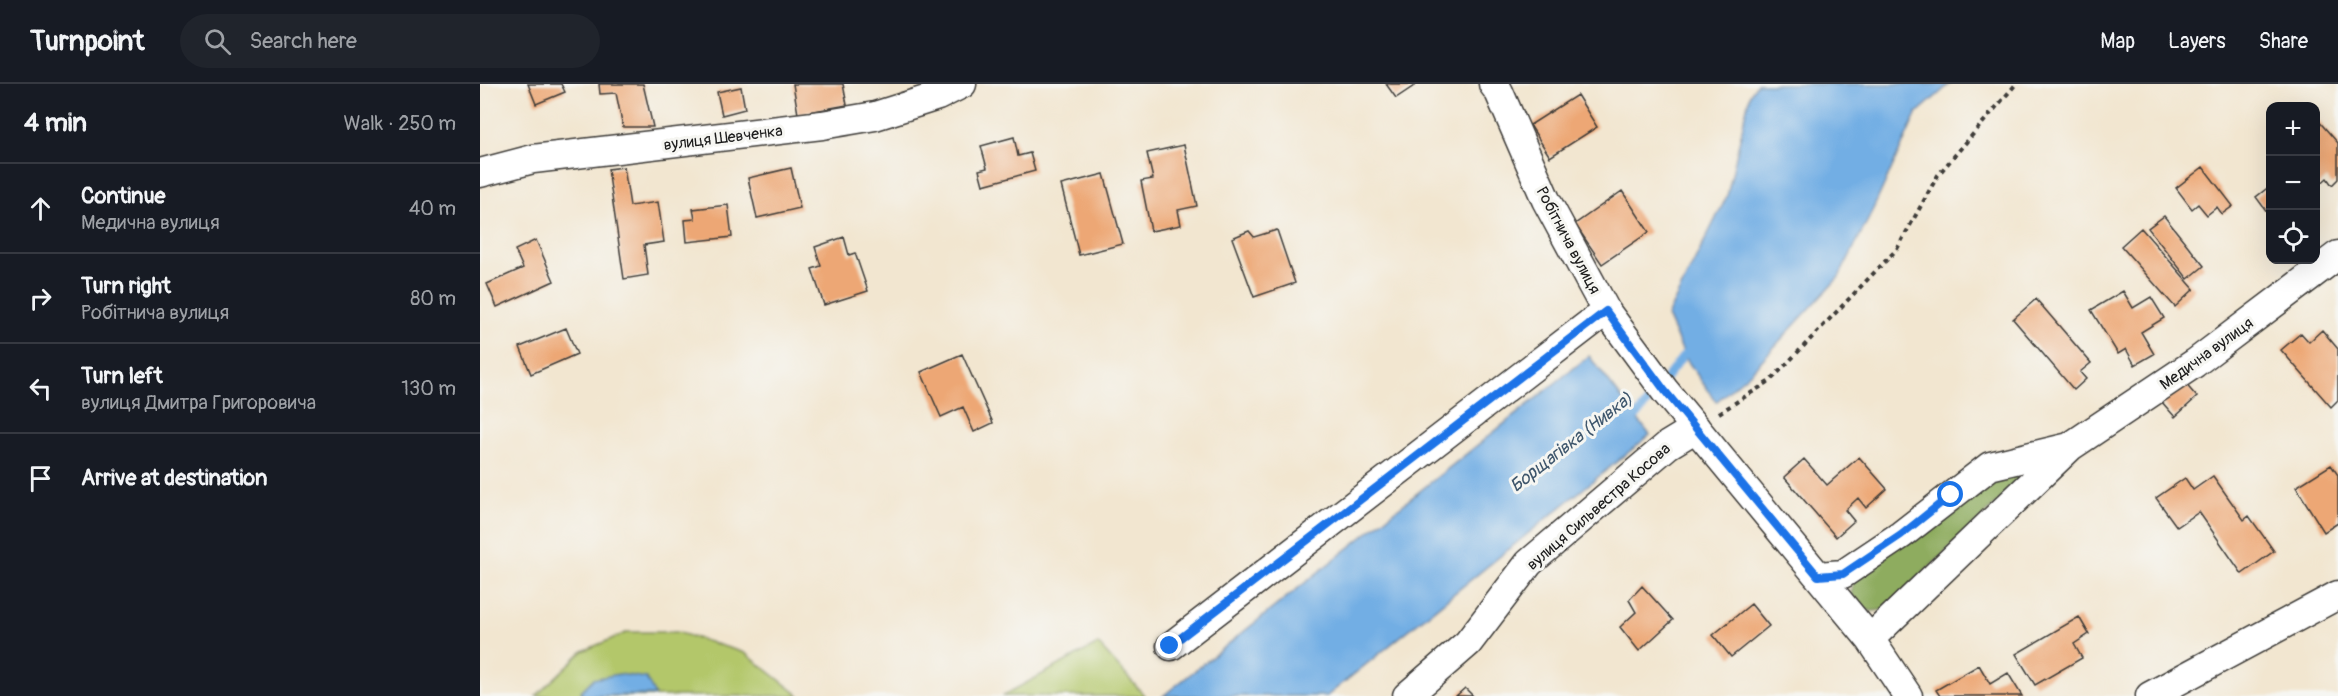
<!DOCTYPE html>
<html lang="en">
<head>
<meta charset="utf-8">
<style>
  body { margin:0; font-family:Pangolin,sans-serif; background:#20242c; color:#f1f3f6 }
  .controls { position:absolute; right:18px; top:18px; display:grid; overflow:hidden; border-radius:12px; box-shadow:0 6px 24px #0002 }
  .controls button { width:54px; height:54px; display:grid; place-items:center; padding:0; border:0; border-bottom:2px solid #363941; background:#171b24; color:#f1f3f6; font:30px sans-serif }
  .stop { position:absolute; width:18px; height:18px; margin:-14px; border:4px solid #1a73e8; border-radius:50%; background:#fff }
  .stop.end { background:#1a73e8; border-color:#fff; box-shadow:0 2px 6px #0008 }
  .list { margin:0; padding:0; list-style:none }
  h2 { display:flex; justify-content:space-between; align-items:center; height:78px; margin:0; padding:0 24px; font-size:26px }
  h2 small { font-size:20px; font-weight:400; color:#9ea1a6 }
  .list li { display:grid; grid-template-columns:39px 1fr auto; gap:18px; align-items:center; box-sizing:border-box; height:90px; padding:0 24px; border-top:2px solid #363941 }
  .list b { display:block; font-size:22px; white-space:nowrap }
  .list p { margin:0; font-size:20px; white-space:nowrap; color:#9ea1a6 }
  .list em { font-size:20px; font-style:normal; color:#9ea1a6 }
  .icon { flex:none; width:33px; height:33px; fill:none; stroke:currentColor; stroke-width:2; stroke-linecap:round; stroke-linejoin:round }
  .map { position:relative; flex:none; width:1858px; height:612px; overflow:hidden }
  header { display:flex; align-items:center; gap:36px; box-sizing:border-box; height:84px; padding:0 30px; background:#171b24; border-bottom:2px solid #363941 }
  header strong { font-size:28px }
  nav { display:flex; gap:33px; margin-inline-start:auto; font-size:21px }
  .search { width:420px; height:54px; background:#20242c; display:flex; align-items:center; gap:15px; box-sizing:border-box; padding:0 21px; border-radius:33px; color:#9ea1a6; font-size:22px }
  main { display:flex }
  aside { flex:1; background:#171b24 }
  .map>svg:first-child { display:block }
  .green { fill:#b3c76b; stroke:#687244; stroke-width:1.5 }
  .forest { fill:#8eac5f; stroke:#55643e; stroke-width:1.5 }
  .water { fill:#72aee4; stroke:#476580; stroke-width:1.5 }
  .lines { fill:none; stroke-linecap:round; stroke-linejoin:round }
  .stream { stroke:#72aee4; stroke-width:8 }
  .building { fill:#eda774 }
  .minor-casing { stroke:#3c3a37; stroke-width:31 }
  .path { stroke:#3c3a37; stroke-width:4; stroke-dasharray:4.5 4.5; stroke-linecap:butt }
  .minor { stroke:#fff; stroke-width:28 }
  .route { stroke:#1a73e8; stroke-width:8 }
  .labels { text-anchor:middle; stroke-width:6; stroke-linejoin:round; paint-order:stroke }
  .street-label { font-size:16px; fill:#1c1c1c; stroke:#f6f6f2 }
  .water-label { font-size:18px; font-style:italic; fill:#3e566c; stroke:#f6f6f2 }
</style>
</head>
<body>
<header>
<strong>Turnpoint</strong>
<div class="search"><svg class="icon" aria-label="search" viewBox="0 0 24 24"><circle cx="10" cy="10" r="6"/><path d="M15 15l6 6"/></svg>Search here</div>
<nav><a>Map</a><a>Layers</a><a>Share</a></nav>
</header>
<main>
<aside>
<h2>4 min<small>Walk · 250 m</small></h2>
<ul class="list">
<li><svg class="icon" aria-label="ahead" viewBox="0 0 24 24"><path d="M12 20V5M6 11l6-6 6 6"/></svg><div><b>Continue</b><p>Медична вулиця</p></div><em>40 m</em></li>
<li><svg class="icon" aria-label="right" viewBox="0 0 24 24"><path d="M7 20v-9h11M14 6l5 5-5 5"/></svg><div><b>Turn right</b><p>Робітнича вулиця</p></div><em>80 m</em></li>
<li><svg class="icon" aria-label="left" viewBox="0 0 24 24"><path d="M17 20v-9H6M10 6l-5 5 5 5"/></svg><div><b>Turn left</b><p>вулиця Дмитра Григоровича</p></div><em>130 m</em></li>
<li><svg class="icon" aria-label="arrive" viewBox="0 0 24 24"><path d="M6 21V4h12l-3 4 3 4H6"/></svg><div><b>Arrive at destination</b></div></li>
</ul>
</aside>
<div class="map">
<svg width="1858" height="612" viewBox="0 0 1858 612">
  <rect width="100%" height="100%" fill="#f6f6f2"/>
  <filter id="ink" filterUnits="userSpaceOnUse"><feTurbulence type="fractalNoise" baseFrequency=".0167" numOctaves="2"/><feDisplacementMap in="SourceGraphic" scale="12" xChannelSelector="R" yChannelSelector="G"/><feConvolveMatrix kernelMatrix="1 2 1 2 8 2 1 2 1" color-interpolation-filters="sRGB"/></filter>
  <filter id="wash" filterUnits="userSpaceOnUse"><feTurbulence type="fractalNoise" baseFrequency=".008" numOctaves="4" result="noise"/><feDisplacementMap in="SourceGraphic" scale="24" xChannelSelector="R" yChannelSelector="G"/><feGaussianBlur stdDeviation="1.35" result="paint"/><feColorMatrix in="noise" values="0 0 0 0 0 0 0 0 0 0 0 0 0 0 0 0 0 1.4 0 .05"/><feComposite in="paint" operator="in"/></filter>
  <g filter="url(#wash)">
    <rect width="100%" height="100%" fill="#f2e6d0"/>
    <path class="green" d="M148,548h49l68,21 55,43h-264l47,-45z
      M618,560l47,52h-143z"/>
    <path class="forest" d="M1562,376l-156,149c-21,5 -24,2 -35,-15l3,-17 139,-106z"/>
    <path class="water" d="M1277,0h193l-33,29 -48,105 -30,59 -88,95 -35,30 -30,-43 -19,-43 60,-120 23,-102z
      M1109,272l61,79 -323,261h-164z
      M139,590l27,4 9,17 -73,1 -1,-5 12,-12z"/>
    <g class="lines">
      <path class="stream" d="M1149,339l8,-7 53,-69"/>
    </g>
    <g id="blocks">
      <path class="building" d="M48,0h33l4,8 -29,12z
        M119,0h44l10,43h-30l-7,-34 -16,1z
        M313,0h50l4,21 -49,9z
        M906,0h31l-21,14z
        M261,3l4,22 -23,6 -5,-23z
        M1097,11l20,32 -47,30 -20,-32z
        M1836,34l22,25v36l-6,6 -5,-7 -9,8 -2,-3z
        M534,53l4,19 12,-3 5,18 -52,14 -4,-15 8,-2 -6,-22z
        M704,61l13,61 -19,4 3,15 -30,6 -10,-50 12,-2 -6,-26z
        M144,83l6,39 28,-4 6,40 -20,3 4,30 -24,4 -16,-110z
        M1723,83l30,39 -11,8 -5,-7 -10,8 -9,-11 -6,5 -16,-21z
        M311,84l9,40 -43,10 -9,-40z
        M624,90l19,70 -44,11 -18,-70z
        M1790,102v30l-14,-19z
        M1142,107l27,41 -47,32 -27,-40z
        M248,121l4,32 -45,5 -2,-22 10,-1 -2,-10z
        M1684,132l40,50 -16,13 -40,-51z
        M1661,144l53,61 -19,18 -54,-61z
        M797,146l18,53 -41,14 -22,-59 17,-7 5,6z
        M364,153l5,18 6,-2 13,38 -44,14 -12,-36 9,-3 -6,-19z
        M56,156l18,41 -57,26 -10,-23 36,-16 -8,-18z
        M1643,207l10,17 18,-11 13,21 -23,14 13,22 -19,11 -9,-16 -8,5 -27,-44z
        M1556,215l55,64 -11,9 6,7 -12,11 -61,-71z
        M86,244l11,26 -46,20 -11,-27z
        M1842,246l16,19v51l-7,7 -50,-57 20,-17 8,9z
        M482,270l31,69 -19,9 -11,-25 -22,10 -20,-45z
        M1703,297l14,16 -22,20 -14,-16z
        M1379,373l28,32 -21,19 -8,-10 -13,12 9,11 -18,16 -52,-60 20,-18 23,26z
        M1851,381l7,10v48l-14,9 -28,-45z
        M1733,392l31,44 5,-4 25,35 -32,23 -43,-62 -22,15 -21,-29 29,-20 8,12z
        M1162,502l31,34 -34,31 -19,-24 16,-15 -7,-12z
        M1271,520l18,22 -38,31 -18,-22z
        M1599,533l10,17 -15,10 8,14 -47,27 -19,-31z
        M1499,581l11,19 18,-11 14,23h-82l-4,-6z
        M985,604l8,8h-17z"/>
    </g>
  </g>
  <g filter="url(#ink)">
    <use href="#blocks" fill-opacity="0" stroke="#3c3a37" stroke-width="1.5"/>
    <g class="lines">
      <g class="minor-casing">
        <path id="minor" d="M1013,0l6,8 47,108 60,111 59,80 205,248 38,57
          M0,89l53,-14 289,-34 53,-9 63,-20 24,-12
          M1338,492l25,-2 58,-39 89,-69 79,-19
          M1390,555l201,-193 124,-83 143,-108
          M691,562l435,-335
          M927,612l61,-53 61,-80 139,-118 28,-17
          M1670,612l188,-101"/>
      </g>
      <path class="path" d="M1239,329l51,-32 127,-132 41,-74 78,-91"/>
      <use href="#minor" class="minor"/>
    </g>
  </g>
  <g class="lines" filter="url(#ink)">
    <path class="route" d="M690,562l436,-335 59,80 153,185 25,-2 58,-39 50,-40"/>
  </g>
  <g class="labels">
    <g class="street-label">
      <text transform="translate(243 53) rotate(-7)" y="6">вулиця Шевченка</text>
      <text transform="translate(1089 156) rotate(62)" y="6">Робітнича вулиця</text>
      <text transform="translate(1726 269) rotate(-36)" y="6">Медична вулиця</text>
      <text transform="translate(1118 422) rotate(-41)" y="6">вулиця Сильвестра Косова</text>
    </g>
    <g class="water-label">
      <text transform="translate(1091 358) rotate(-38)" y="6">Борщагівка (Нивка)</text>
    </g>
  </g>
</svg>
<div class="controls">
<button>+</button>
<button>−</button>
<button><svg class="icon" aria-label="locate" viewBox="0 0 24 24"><circle cx="12" cy="12" r="6"/><path d="M12 2v4M12 18v4M2 12h4M18 12h4"/></svg></button>
</div>
<div class="stop" style="left:1471px;top:411px"></div>
<div class="stop end" style="left:690px;top:562px"></div>
</div>
</main>
</body>
</html>
